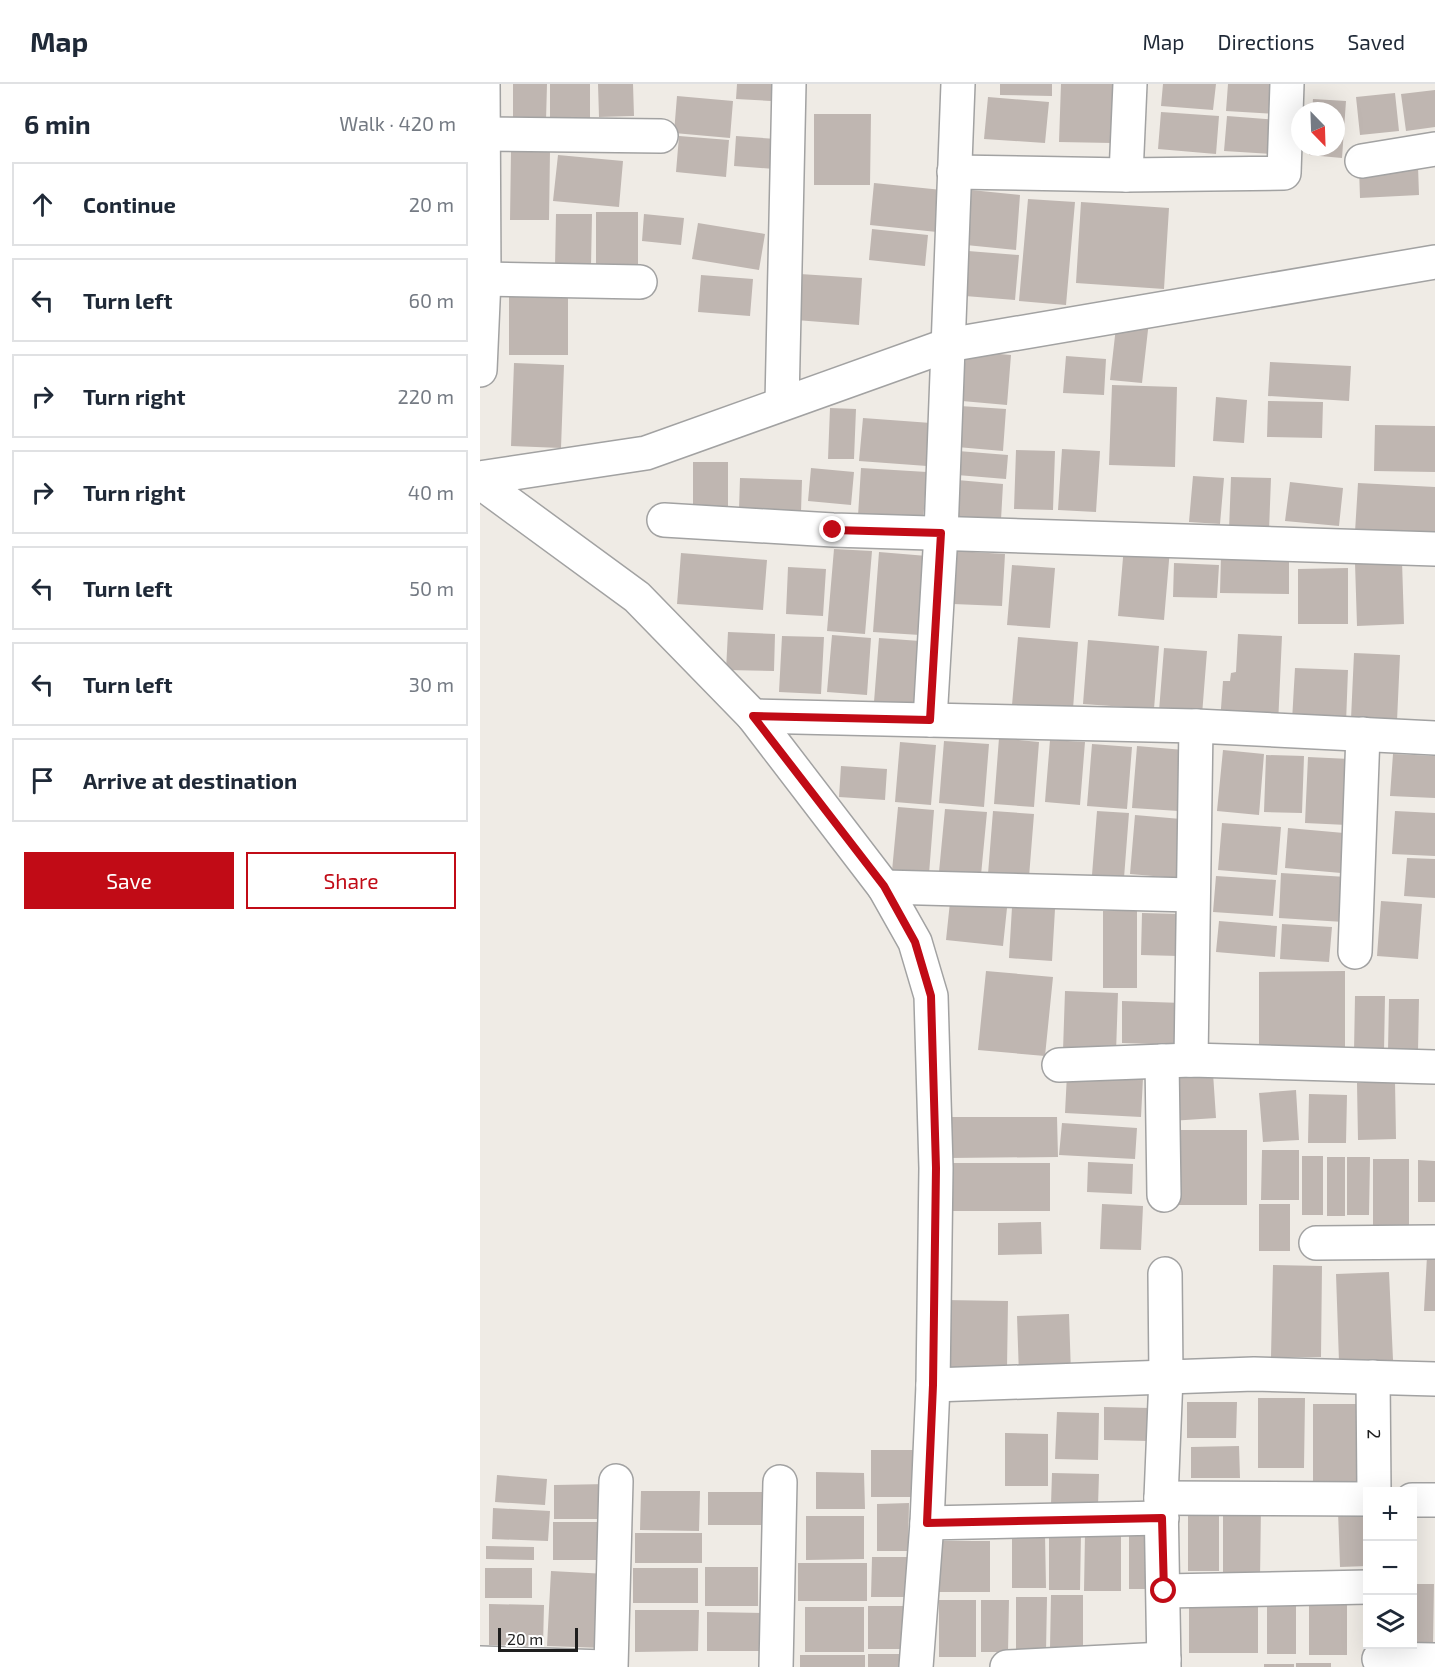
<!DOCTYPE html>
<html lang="en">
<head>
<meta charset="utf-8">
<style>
  body { margin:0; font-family:"Exo 2",sans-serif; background:#f6f6f7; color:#1f2937 }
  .controls { position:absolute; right:18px; bottom:18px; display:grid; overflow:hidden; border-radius:0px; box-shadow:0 6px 24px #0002 }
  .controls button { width:54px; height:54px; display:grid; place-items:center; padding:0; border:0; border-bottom:2px solid #e0e1e3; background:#fff; color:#1f2937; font:30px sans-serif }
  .compass { position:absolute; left:811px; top:18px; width:54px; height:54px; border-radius:50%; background:#fff; box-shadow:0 6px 24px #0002; rotate:157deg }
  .scale { position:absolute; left:18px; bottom:15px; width:80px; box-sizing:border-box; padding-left:6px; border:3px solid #1e1e1e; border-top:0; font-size:16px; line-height:21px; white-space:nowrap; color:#1e1e1e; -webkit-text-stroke:4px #fff; paint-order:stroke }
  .stop { position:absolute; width:18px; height:18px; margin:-14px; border:4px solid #c10b16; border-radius:50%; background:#fff }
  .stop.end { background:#c10b16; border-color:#fff; box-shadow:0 2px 6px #0008 }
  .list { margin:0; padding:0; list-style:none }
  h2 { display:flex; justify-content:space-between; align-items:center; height:78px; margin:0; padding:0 24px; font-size:26px }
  h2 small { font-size:20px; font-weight:400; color:#747a83 }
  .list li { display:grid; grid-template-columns:39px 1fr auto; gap:18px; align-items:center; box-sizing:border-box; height:84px; margin:0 12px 12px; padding:0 12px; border:2px solid #e0e1e3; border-radius:0px }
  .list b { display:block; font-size:22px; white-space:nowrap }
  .list em { font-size:20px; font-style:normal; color:#747a83 }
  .actions { display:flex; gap:12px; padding:18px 24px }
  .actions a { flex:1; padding:14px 0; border:2px solid #c10b16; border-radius:0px; text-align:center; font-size:21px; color:#c10b16 }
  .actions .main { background:#c10b16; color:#fff }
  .icon { flex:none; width:33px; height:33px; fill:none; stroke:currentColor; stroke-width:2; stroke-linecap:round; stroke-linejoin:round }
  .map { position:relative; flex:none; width:955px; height:1583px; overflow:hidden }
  header { display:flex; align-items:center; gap:36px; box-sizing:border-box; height:84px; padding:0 30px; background:#fff; border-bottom:2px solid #e0e1e3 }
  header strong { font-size:28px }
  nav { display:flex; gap:33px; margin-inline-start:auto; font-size:21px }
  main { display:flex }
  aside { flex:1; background:#fff }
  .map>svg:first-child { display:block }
  .building { fill:#bfb6b1 }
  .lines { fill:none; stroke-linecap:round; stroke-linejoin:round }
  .minor-casing { stroke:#a2a2a2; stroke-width:36 }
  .minor { stroke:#fff; stroke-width:33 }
  .route { stroke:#c10b16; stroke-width:8 }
  .labels { text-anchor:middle; stroke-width:6; stroke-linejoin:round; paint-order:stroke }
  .street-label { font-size:18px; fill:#1e1e1e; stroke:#fff }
</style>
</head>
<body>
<header>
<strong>Map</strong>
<nav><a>Map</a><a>Directions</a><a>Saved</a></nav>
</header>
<main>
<aside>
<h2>6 min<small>Walk · 420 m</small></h2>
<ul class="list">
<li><svg class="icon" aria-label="ahead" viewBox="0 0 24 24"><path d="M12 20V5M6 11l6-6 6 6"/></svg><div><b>Continue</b></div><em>20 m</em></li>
<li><svg class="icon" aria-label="left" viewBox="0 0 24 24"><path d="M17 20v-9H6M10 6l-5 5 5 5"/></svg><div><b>Turn left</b></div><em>60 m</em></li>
<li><svg class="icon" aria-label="right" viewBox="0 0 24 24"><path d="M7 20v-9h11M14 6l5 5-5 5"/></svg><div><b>Turn right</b></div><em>220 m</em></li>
<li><svg class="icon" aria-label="right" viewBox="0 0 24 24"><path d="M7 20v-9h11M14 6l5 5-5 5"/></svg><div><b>Turn right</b></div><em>40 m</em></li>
<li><svg class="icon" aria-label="left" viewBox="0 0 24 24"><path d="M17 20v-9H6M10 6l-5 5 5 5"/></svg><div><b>Turn left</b></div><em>50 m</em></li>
<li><svg class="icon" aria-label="left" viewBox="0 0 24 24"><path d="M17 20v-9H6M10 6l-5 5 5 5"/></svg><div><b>Turn left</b></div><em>30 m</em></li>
<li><svg class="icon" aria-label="arrive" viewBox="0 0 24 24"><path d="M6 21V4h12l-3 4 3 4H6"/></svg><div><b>Arrive at destination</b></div></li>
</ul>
<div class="actions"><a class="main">Save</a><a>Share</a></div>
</aside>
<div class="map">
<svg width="955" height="1583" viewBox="0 0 955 1583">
  <rect width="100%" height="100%" fill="#efebe5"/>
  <path class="building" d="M33,0h34l-1,37 -33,-1z
    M70,0h40v42h-40z
    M118,0h35l1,32 -35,1z
    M257,0h35l-1,17 -35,-2z
    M520,0h52v12l-52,-1z
    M581,0h54l-3,59 -53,-1z
    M683,0h53l-3,26 -52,-4z
    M748,0h51l-2,30 -51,-3z
    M955,6v37l-29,4 -5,-37z
    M915,9l4,38 -39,4 -4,-38z
    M197,12l56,5 -3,37 -56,-5z
    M508,13l61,5 -4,41 -61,-4z
    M833,15l33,2 -4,57 -33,-3v-8h27v-36h-24z
    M681,28l58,4 -3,38 -58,-5z
    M334,30h57l-1,71h-56z
    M747,32l50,4 -4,34 -49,-3z
    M199,52l50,4 -3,37 -50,-5z
    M256,52l40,3 -2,30 -40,-3z
    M31,67h39l-1,69h-39z
    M78,71l65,6 -4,46 -66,-6z
    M938,82l1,29 -59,3 -1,-30z
    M394,99l68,7 -5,42 -67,-7z
    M491,106l49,5 -4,55 -50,-5z
    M548,115l47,3 -9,103 -47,-4z
    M601,118l88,6 -5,81 -88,-6z
    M116,128h42v57h-42z
    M76,130h36l-1,53 -36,-1z
    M164,130l40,4 -3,27 -39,-4z
    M218,139l67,11 -6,36 -67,-11z
    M392,145l56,6 -3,31 -56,-6z
    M488,167l51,4 -4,45 -50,-4z
    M320,190l62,4 -3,47 -63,-5z
    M221,191l52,4 -3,37 -52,-4z
    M88,209v62h-59v-61z
    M637,234l32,3 -7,62 -32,-3z
    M486,267l45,4 -4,50 -45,-4z
    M586,272l40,3 -2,36 -41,-2z
    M790,278l81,4 -2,35 -81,-5z
    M34,279l50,2 -3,83 -50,-2z
    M632,301l65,2 -2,80 -66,-2z
    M736,313l31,3 -3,43 -31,-2z
    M788,317l55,1 -1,36 -55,-1z
    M480,322l46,3 -3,42 -46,-4z
    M350,324l26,1 -2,50h-26z
    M383,334l68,5 -4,43 -68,-5z
    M895,341l60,1v46l-61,-1z
    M582,365l38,2 -4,61 -38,-2z
    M536,366l39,1 -2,59 -39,-1z
    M478,367l50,4 -2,24 -49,-4z
    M213,378h35v49h-35z
    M331,384l43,4 -3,33 -43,-4z
    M381,384l66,4 -4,49 -65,-5z
    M713,392l31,2 -4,46 -31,-2z
    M751,393l40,1 -2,53 -40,-1z
    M260,394l62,2 -1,32 -62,-1z
    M477,396l46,4 -2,36 -47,-4z
    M810,398l53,6 -4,38 -54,-5z
    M878,399l77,4v49l-80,-4z
    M644,462l46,3 -6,71 -46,-4z
    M354,465l38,2 -7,83 -38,-3z
    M476,467l49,3 -3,52 -49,-2z
    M399,468l48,4 -7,79 -47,-3z
    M201,469l86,7 -4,50 -86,-6z
    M741,472l68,1v37l-69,-1z
    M922,477l2,63 -47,2 -2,-63z
    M694,479l45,2 -2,33 -44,-1z
    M532,481l43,3 -5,60 -43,-3z
    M308,483l38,2 -3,47 -37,-2z
    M868,484v56h-50v-55z
    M248,548l47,2 -1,37 -48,-1z
    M758,550l44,2 -4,89 -58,-3 3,-41h7l1,-8 5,-1z
    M352,551l39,3 -4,57 -40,-3z
    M302,552l42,1 -3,57 -42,-2z
    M538,553l60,5 -5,67 -61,-4z
    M399,554l41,3 -5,64 -41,-3z
    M608,556l71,6 -5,63 -71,-5z
    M684,564l43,3 -5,64 -43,-4z
    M874,569l46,2 -3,66 -46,-2z
    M815,584l53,2 -2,53 -54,-2z
    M519,654l40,4 -5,65 -40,-3z
    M570,656l35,2 -5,63 -35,-3z
    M464,657l45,3 -5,63 -45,-4z
    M420,658l36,3 -5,60 -36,-3z
    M612,660l40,3 -5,62 -40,-3z
    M657,662l47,4 -5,61 -47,-3z
    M743,666l41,4 -5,61 -42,-4z
    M913,670l42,2v42l-45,-2z
    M786,671l38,1 -2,57 -38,-1z
    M828,673l42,2 -3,66 -42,-2z
    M361,682l46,3 -2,31 -46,-3z
    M418,723l36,3 -5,64 -37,-3z
    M465,725l42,3 -6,63 -42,-3z
    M513,727l41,3 -5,63 -41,-3z
    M617,727l32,2 -5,65 -32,-3z
    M915,727l40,2v43l-43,-2z
    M655,731l46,4 -5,59 -46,-4z
    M742,739l59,4 -4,48 -59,-5z
    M808,744l56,5 -3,40 -56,-5z
    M927,774l28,1v39l-31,-2z
    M801,789l66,4 -3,45 -65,-4z
    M736,792l60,4 -3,36 -60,-4z
    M901,817l41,3 -4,55 -41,-3z
    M470,818l57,6 -4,38 -57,-6z
    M532,823l43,2 -3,52 -43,-3z
    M623,827h34v77h-34z
    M662,829l38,1 -2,42 -37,-1z
    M739,837l58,5 -2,31 -59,-5z
    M802,840l50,3 -3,35 -49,-3z
    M506,887l67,6 -8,79 -67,-6z
    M865,887v78h-86v-77z
    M585,907l53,2 -2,60 -53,-2z
    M875,912h30l-1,56h-30z
    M909,915h30l-1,53 -30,-1z
    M642,917l61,2 -2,42 -59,-2z
    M733,989l3,45 -46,3 -4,-44z
    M587,990l76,4 -2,39 -76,-4z
    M915,997l1,58 -38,1 -1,-57z
    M816,1006l3,50 -36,2 -4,-49z
    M829,1010l38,1 -1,48h-38z
    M469,1033h108l1,40 -109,1z
    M582,1039l75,5 -2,31 -76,-4z
    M694,1046h73v75h-73z
    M782,1066h37v50h-38z
    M822,1072h21v59h-21z
    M847,1073h18v59h-18z
    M867,1073h23l-1,58h-22z
    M893,1075h36v74h-36z
    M938,1076l17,1v41h-17z
    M608,1078l45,2 -1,30 -45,-2z
    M471,1079h99v48h-99z
    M622,1120l41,2 -2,44 -41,-1z
    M779,1120h31v47h-31z
    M561,1138l1,32 -44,1v-32z
    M947,1172h8v55h-11z
    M793,1181l49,1 -1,91h-50z
    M909,1188l4,88 -54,2 -3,-88z
    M464,1216l64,1 -1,68h-64z
    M589,1230l2,60 -52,2 -2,-60z
    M778,1314h47l-1,70h-46z
    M707,1318h50l-1,36h-49z
    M833,1320h52v82h-52z
    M624,1323l47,1 -1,33 -46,-1z
    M577,1328l42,1 -1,47 -43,-1z
    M525,1349l43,1v52h-43z
    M759,1362l1,32h-49v-31z
    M391,1366h43l-1,47h-42z
    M336,1388l48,1 1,36h-49z
    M572,1389l47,1 -1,32 -47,-1z
    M17,1391l50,4 -2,26 -50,-3z
    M128,1400v35h-54v-34z
    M161,1407h59l-1,40 -59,-1z
    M228,1408h64v33h-64z
    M429,1419l-1,48h-31v-47z
    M743,1422h38l-1,74h-37z
    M13,1424l57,3 -2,30 -56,-2z
    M708,1424h31v63h-31z
    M887,1426l1,56 -28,1 -2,-56z
    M326,1432h58v43l-58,1z
    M73,1438h53v38h-53z
    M649,1445h27v60h-27z
    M155,1449h67v30h-67z
    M605,1449h36v58h-37z
    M565,1450l1,54h-34v-53z
    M569,1450h32l-1,56h-31z
    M458,1457h52v51h-52z
    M6,1462l48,1v13l-48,-1z
    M392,1473h41v40h-42z
    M318,1479h69v38h-69z
    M225,1483h53v39h-53z
    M5,1484h47v30h-47z
    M153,1484h65v35h-65z
    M71,1487l56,3 -4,74 -56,-2z
    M932,1500h22l-1,62 -21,1z
    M571,1511h32v52l-33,1z
    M536,1513h31l-1,56h-30z
    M459,1516h37v57h-37z
    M501,1516h28l-1,52h-27z
    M867,1519v52h-38v-51z
    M9,1520l55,1 -1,41 -54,-1z
    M709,1520l69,1v48h-69z
    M787,1520h29v50h-29z
    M388,1522h46v43h-46z
    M325,1523h59v45h-59z
    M155,1526h64l-1,41 -63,1z
    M227,1528l64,1 -1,38h-63z
    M388,1570h39v13h-39z
    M320,1571h65v12h-65z
    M816,1579h35v4h-35z
    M784,1580h30v3h-30z"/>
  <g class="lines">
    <g class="minor-casing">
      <g id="minor">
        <path d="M0,50l181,2"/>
        <path d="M882,77l73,-12"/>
        <path d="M474,88l172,3 158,-2 3,-89"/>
        <path d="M646,91l4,-91"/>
        <path d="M0,195l160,3"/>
        <path d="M0,286l4,-91 -1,-195"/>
        <path d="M302,319l7,-319"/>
        <path d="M0,394l166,-25 302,-108 487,-83"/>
        <path d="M0,398l157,115 116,119 131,171 31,55 16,54 5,172 -3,217 -6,138 -11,144"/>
        <path d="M184,436l169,10 602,19"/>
        <path d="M273,632l443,10 239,12"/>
        <path d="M450,636l11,-187 17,-449"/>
        <path d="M404,803l308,8"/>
        <path d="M875,868l8,-218"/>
        <path d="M711,976l5,-334"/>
        <path d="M682,977l2,134"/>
        <path d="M579,981l132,-5 244,7"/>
        <path d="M836,1159l119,-1"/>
        <path id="s1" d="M893,1293l1,115"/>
        <path d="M453,1301l321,-11 181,5"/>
        <path d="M681,1414l207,1"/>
        <path d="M932,1416h23"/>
        <path d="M447,1439l235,-5"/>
        <path d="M684,1507l204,-4"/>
        <path d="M899,1575l56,1"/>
        <path d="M0,1579l126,4"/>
        <path d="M131,1583l5,-186"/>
        <path d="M296,1583l4,-185"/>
        <path d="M527,1583l157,-8"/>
        <path d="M684,1583l-3,-169 5,-121 -1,-103"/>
      </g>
    </g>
    <use href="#minor" class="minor"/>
  </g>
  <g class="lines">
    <path class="route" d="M353,446l108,3 -11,187 -177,-4 131,170 31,56 16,54 5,172 -3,217 -6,138 235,-5 2,73"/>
  </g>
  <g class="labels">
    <g class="street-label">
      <text dy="6" stroke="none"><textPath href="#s1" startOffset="57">2</textPath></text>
    </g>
  </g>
</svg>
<div class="controls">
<button>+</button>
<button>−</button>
<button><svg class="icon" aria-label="layers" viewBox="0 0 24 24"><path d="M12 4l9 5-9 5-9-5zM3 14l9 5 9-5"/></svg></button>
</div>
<svg class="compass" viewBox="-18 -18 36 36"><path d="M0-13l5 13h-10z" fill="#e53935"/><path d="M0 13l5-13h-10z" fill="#747a83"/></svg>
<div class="scale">20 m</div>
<div class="stop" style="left:684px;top:1507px"></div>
<div class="stop end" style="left:353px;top:446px"></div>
</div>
</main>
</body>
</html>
